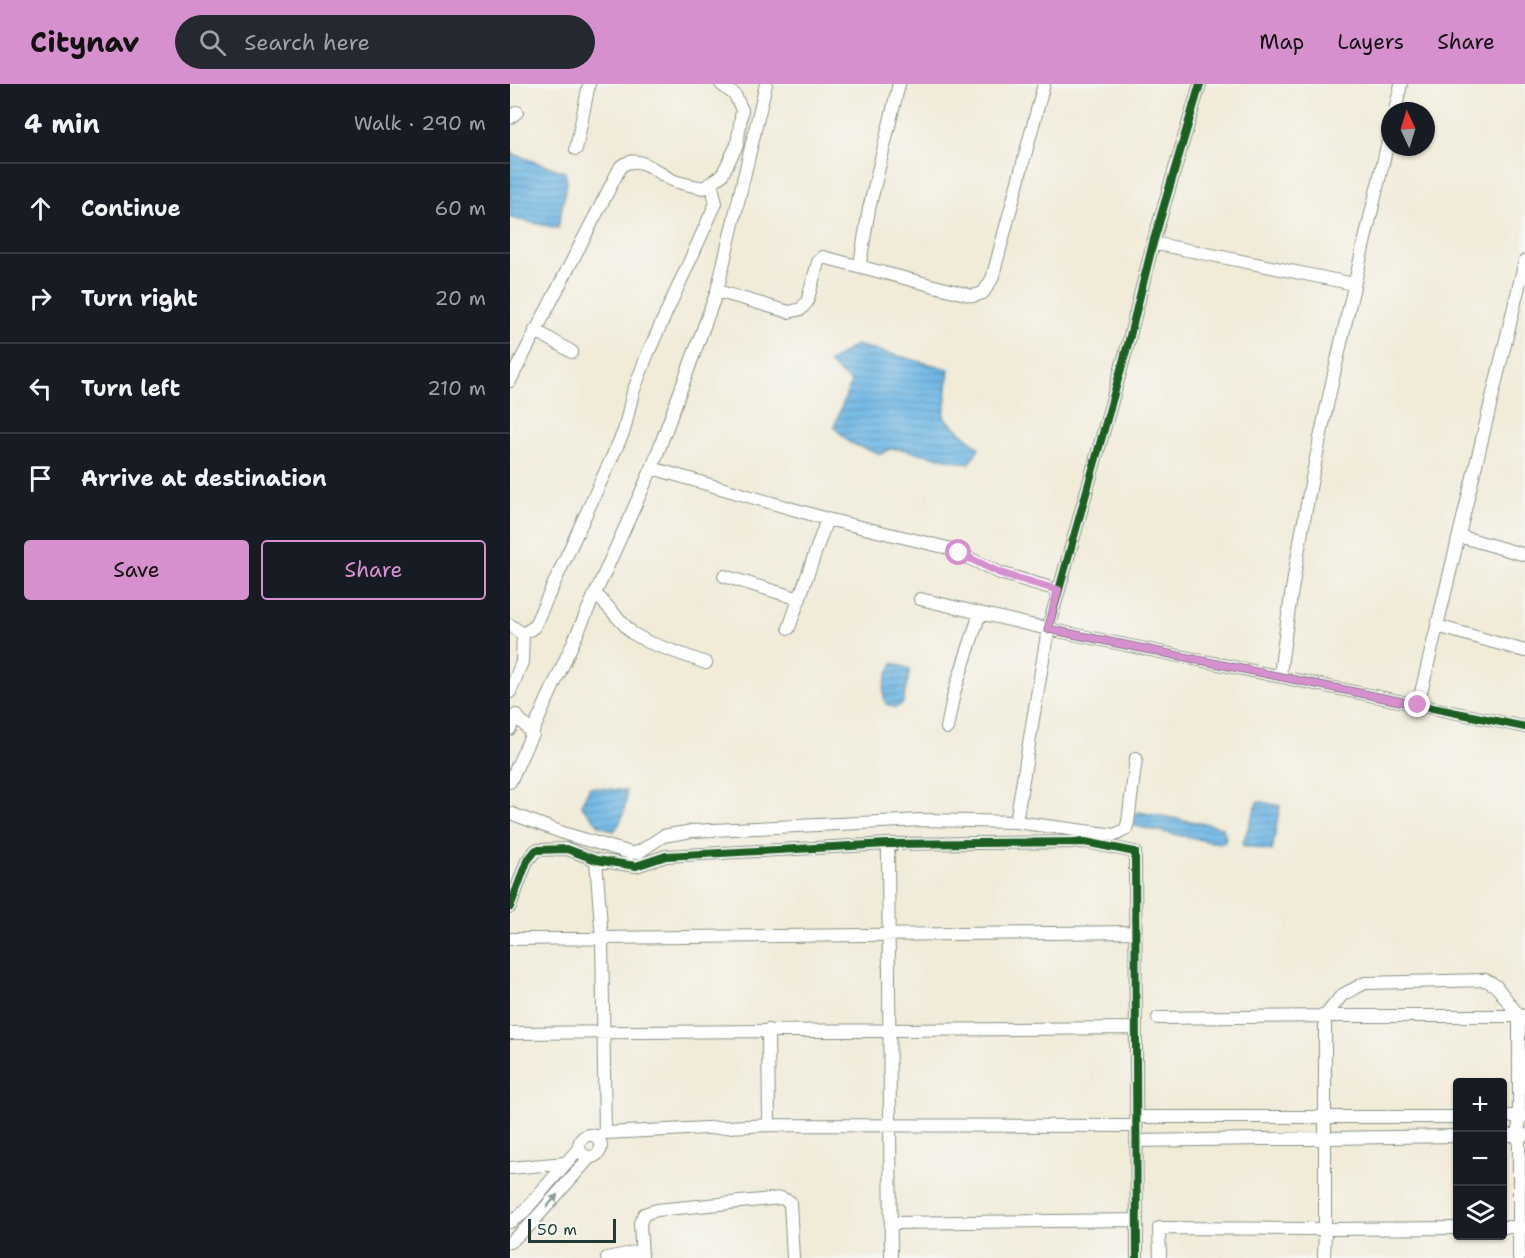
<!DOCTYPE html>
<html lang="en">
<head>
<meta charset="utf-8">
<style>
  body { margin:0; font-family:"Shantell Sans",sans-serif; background:#242831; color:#f1f3f6 }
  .controls { position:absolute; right:18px; bottom:18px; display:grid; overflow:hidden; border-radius:6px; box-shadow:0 2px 4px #0004 }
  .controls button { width:54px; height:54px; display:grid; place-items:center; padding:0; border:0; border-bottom:2px solid #363941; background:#171b24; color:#f1f3f6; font:30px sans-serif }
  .compass { position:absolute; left:871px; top:18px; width:54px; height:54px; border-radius:50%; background:#171b24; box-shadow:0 2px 4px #0004; rotate:356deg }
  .scale { position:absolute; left:18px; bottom:15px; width:88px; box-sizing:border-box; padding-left:6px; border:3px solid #1f3d34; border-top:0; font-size:16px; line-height:21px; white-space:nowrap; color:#1f3d34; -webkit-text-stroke:4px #f6f6f2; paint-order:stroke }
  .stop { position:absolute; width:18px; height:18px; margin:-14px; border:4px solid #d690ce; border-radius:50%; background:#fff }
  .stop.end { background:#d690ce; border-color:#fff; box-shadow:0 2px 6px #0008 }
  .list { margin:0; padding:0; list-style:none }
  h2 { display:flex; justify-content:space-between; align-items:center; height:78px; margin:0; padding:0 24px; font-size:26px }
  h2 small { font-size:20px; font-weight:400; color:#9ea1a6 }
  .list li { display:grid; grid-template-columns:39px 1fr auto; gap:18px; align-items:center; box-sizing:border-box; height:90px; padding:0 24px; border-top:2px solid #363941 }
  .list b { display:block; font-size:22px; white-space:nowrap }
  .list em { font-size:20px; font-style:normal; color:#9ea1a6 }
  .actions { display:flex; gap:12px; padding:18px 24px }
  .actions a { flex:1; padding:14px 0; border:2px solid #d690ce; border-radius:6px; text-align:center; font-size:21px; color:#d690ce }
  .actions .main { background:#d690ce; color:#111 }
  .icon { flex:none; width:33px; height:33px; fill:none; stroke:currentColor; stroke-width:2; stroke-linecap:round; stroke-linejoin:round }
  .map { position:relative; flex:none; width:1015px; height:1174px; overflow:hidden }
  header { display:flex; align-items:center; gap:36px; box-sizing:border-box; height:84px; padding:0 30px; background:#d690ce; color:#111 }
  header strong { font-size:28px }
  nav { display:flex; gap:33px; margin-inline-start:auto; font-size:21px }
  .search { width:420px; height:54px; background:#242831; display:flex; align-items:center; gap:15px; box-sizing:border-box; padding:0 21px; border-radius:33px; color:#9ea1a6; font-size:22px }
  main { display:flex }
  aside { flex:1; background:#171b24 }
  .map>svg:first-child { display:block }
  .water { fill:url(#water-rules); stroke:#45798c; stroke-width:1.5 }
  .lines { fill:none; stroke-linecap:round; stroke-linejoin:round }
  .minor-casing { stroke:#889486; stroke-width:14 }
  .minor { stroke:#fff; stroke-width:12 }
  .cycleway-casing { stroke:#f6f6f2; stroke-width:11 }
  .cycleway { stroke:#1b5e20; stroke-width:8 }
  .oneway { fill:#8f9e9a }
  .route { stroke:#d690ce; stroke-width:8 }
</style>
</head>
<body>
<header>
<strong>Citynav</strong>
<div class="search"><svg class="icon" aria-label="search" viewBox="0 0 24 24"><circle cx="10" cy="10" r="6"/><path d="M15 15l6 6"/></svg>Search here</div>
<nav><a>Map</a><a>Layers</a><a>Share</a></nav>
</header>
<main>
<aside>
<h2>4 min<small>Walk · 290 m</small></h2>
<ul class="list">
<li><svg class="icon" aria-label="ahead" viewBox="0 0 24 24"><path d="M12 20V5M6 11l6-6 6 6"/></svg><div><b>Continue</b></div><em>60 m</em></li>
<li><svg class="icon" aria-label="right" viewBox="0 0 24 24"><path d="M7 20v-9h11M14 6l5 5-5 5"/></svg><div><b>Turn right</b></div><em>20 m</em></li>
<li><svg class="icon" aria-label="left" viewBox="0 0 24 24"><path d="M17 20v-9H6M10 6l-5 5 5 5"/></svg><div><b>Turn left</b></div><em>210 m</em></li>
<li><svg class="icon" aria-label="arrive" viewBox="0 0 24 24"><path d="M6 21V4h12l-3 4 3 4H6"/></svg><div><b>Arrive at destination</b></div></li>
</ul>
<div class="actions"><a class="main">Save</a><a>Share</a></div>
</aside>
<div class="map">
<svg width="1015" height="1174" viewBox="0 0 1015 1174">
  <defs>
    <pattern id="water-rules" width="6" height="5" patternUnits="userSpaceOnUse" patternTransform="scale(1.5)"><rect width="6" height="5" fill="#6bb5e4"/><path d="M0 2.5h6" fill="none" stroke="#5794ba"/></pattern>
  </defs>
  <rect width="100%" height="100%" fill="#f6f6f2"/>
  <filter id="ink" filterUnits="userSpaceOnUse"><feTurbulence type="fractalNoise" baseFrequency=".0167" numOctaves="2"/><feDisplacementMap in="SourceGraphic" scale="12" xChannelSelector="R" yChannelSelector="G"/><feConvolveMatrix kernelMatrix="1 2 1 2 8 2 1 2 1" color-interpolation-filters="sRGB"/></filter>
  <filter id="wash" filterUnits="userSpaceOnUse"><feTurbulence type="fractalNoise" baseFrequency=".008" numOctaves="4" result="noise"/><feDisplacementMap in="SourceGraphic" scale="24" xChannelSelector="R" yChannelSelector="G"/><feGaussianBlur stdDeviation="1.35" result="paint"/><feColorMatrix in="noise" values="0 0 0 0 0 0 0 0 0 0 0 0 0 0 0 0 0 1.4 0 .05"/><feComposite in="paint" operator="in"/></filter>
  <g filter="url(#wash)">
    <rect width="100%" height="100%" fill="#f1ebd8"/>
    <path class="water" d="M0,69l55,19 2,10 -9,46 -48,-10z
      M346,261l93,24 -5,48 35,31 -10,16 -68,-15h-11l-9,5 -31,-11 -16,-16 17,-45 -23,-19z
      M383,579l17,6 -7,34 -7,5 -10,-4c-6,-15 0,-27 7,-41z
      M80,703l36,4c1,13 -3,30 -12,40l-15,-6 -18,-20z
      M748,717l22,5 -8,45 -30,-6z
      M628,728l75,13 10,3 3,10 -2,5 -13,-1 -76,-16 -2,-7z"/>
  </g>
  <g filter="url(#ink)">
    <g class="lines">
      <g class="minor-casing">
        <path id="minor" d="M690,0l-47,159 -25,101 -80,285 477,98
          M885,27l6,-27
          M0,34l7,-6
          M66,65l13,-65
          M643,159l201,41
          M350,180l9,-55 30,-125
          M207,207l72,21 12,-3 6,-7 11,-40 5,-5 150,39 10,-3 9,-14 52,-195
          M25,246l37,22
          M0,297l111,-215c18,-13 35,6 51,14 10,4 21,6 32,8l18,-13 15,-30 5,-35 -7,-15 -14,-11
          M142,384l175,51 121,29 52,25 58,17
          M949,452l66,19
          M214,492l76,23
          M86,510l36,39 16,9 58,21
          M410,515l128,30 -32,193
          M0,541l13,9 11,-7 90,-196 9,-39 15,-39 68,-150 -5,-20
          M927,542l88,25
          M279,544l38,-109
          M770,591c22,-182 68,-362 110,-542
          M0,608l12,-30 1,-28
          M908,621l107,-444
          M437,644l7,-35 26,-80
          M0,645l6,-14 17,20
          M0,698l142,-314 65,-177 49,-207
          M0,729l56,21 65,19 8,-1 24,-16 29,-5 230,-11 94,2 99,13 11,-6 2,-7 8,-64
          M378,760l3,414
          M86,776l6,79 3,194 -6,3
          M0,823l17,-46 9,-11 31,-1 29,11 40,6 30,-10 222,-12 197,-2 50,10 2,406
          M0,855l625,-7
          M815,932l17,-21 23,-12 121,-3 10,6 23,30v242
          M815,932h200
          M648,934l167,-2v213l-166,-1 1,30
          M258,946l1,95
          M0,949l626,-5
          M992,1032h23
          M626,1033h322
          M95,1049l164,-8 367,1
          M69 1062a11 11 0 1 1 22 0a11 11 0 1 1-22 0Z
          M992,1051h23
          M626,1057l322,-5
          M0,1084l55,-5
          M0,1138l11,-7 58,-67
          M381,1139l246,-3
          M992,1143h23
          M0,1158l20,-17 60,-68
          M97,1174l34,-7
          M132,1174l-2,-35 4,-9 13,-4 124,-12 9,4 3,56
          M814,1174l1,-29 133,-1"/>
      </g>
      <use href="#minor" class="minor"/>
      <g class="cycleway-casing">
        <path id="cycleway" d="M690,0l-47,159 -25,101 -80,285 477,98
          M0,823l17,-46 9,-11 31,-1 29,11 40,6 30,-10 222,-12 197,-2 50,10 2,406"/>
      </g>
      <use href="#cycleway" class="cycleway"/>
    </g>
    <defs><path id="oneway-solid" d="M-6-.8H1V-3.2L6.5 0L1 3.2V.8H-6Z" transform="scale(1.5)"/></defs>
    <use class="oneway" href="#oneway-solid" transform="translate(42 1117) rotate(-49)"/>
  </g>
  <g class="lines" filter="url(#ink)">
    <path class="route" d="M449,469l41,20 58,17 -10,39 370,76"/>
  </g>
</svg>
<div class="controls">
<button>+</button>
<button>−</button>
<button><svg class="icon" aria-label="layers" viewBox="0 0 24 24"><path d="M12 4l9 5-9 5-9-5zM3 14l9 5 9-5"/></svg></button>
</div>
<svg class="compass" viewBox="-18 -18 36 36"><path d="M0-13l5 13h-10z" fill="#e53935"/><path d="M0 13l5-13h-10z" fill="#9ea1a6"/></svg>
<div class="scale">50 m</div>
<div class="stop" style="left:449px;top:469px"></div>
<div class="stop end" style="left:908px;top:621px"></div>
</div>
</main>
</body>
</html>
